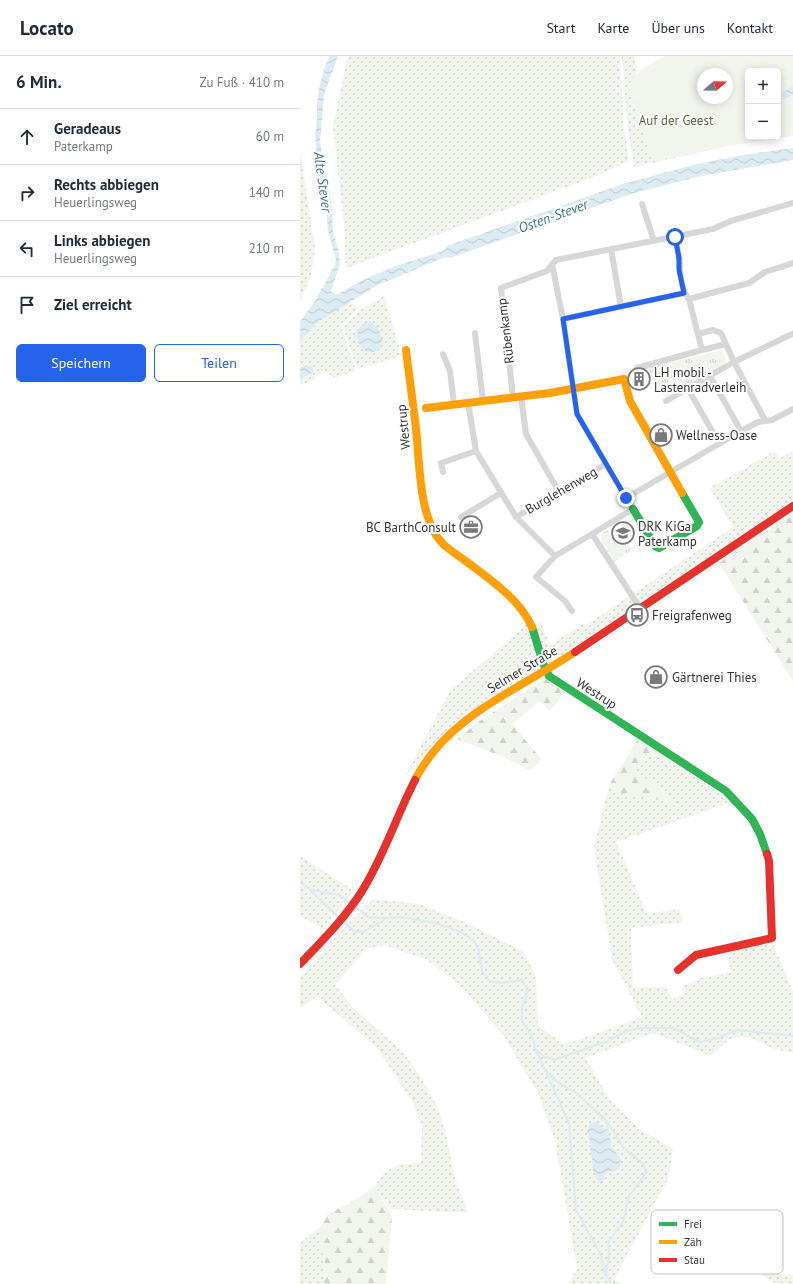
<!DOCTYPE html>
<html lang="de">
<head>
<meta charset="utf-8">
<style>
  body { margin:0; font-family:"PT Sans",sans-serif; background:#f2f2f3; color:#1f2937 }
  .controls { position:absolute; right:12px; top:12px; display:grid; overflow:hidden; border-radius:6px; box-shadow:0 2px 10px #0003 }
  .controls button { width:36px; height:36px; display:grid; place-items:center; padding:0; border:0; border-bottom:1px solid #e0e1e3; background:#fff; color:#1f2937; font:20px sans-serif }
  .compass { position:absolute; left:397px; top:12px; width:36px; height:36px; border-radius:50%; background:#fff; box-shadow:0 2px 10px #0003; rotate:70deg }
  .stop { position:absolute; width:12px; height:12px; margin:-9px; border:3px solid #2563eb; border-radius:50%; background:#fff }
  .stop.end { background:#2563eb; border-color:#fff; box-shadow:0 1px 4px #0008 }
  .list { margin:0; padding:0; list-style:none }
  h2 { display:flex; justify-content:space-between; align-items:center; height:52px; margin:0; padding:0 16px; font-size:17px }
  h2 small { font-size:13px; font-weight:400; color:#747a83 }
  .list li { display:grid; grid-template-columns:26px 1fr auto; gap:12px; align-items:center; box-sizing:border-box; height:56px; padding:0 16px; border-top:1px solid #e0e1e3 }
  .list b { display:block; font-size:15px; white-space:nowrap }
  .list p { margin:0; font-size:13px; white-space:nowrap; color:#747a83 }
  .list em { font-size:13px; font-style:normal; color:#747a83 }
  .actions { display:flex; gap:8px; padding:12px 16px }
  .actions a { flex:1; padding:9px 0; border:1px solid #2563eb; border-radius:6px; text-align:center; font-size:14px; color:#2563eb }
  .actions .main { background:#2563eb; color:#fff }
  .icon { flex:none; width:22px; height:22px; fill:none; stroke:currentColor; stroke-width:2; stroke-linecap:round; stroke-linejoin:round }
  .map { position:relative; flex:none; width:493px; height:1228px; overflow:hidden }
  header { display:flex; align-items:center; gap:24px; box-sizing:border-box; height:56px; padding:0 20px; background:#fff; border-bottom:1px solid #e0e1e3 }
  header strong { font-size:19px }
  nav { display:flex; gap:22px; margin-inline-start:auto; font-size:14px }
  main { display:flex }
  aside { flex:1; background:#fff }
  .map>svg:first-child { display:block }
  .grass { fill:url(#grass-dots) }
  .forest { fill:url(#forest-firs) }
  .park { fill:url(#park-tufts) }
  .garden { fill:#f1f5ed; fill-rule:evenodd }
  .water { fill:url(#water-waves) }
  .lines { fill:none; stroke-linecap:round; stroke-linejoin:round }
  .stream { stroke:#ddebf2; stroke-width:2 }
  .street { stroke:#d7d7d7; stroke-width:6 }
  .fast { stroke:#30b455; stroke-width:8 }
  .slow { stroke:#ff9f0a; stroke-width:8 }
  .jam { stroke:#e5322d; stroke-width:8 }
  .route { stroke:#2563eb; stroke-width:5 }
  .labels { text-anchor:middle; stroke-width:4; stroke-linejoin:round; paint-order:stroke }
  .park-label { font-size:13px; fill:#576f40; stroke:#fff }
  .street-label { font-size:13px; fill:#333; stroke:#fff }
  .poi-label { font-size:13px; fill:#333; stroke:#fff; text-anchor:start }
  .water-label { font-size:14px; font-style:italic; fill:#407695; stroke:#fff }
  .key { fill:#fff; stroke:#c2c2c2; stroke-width:1 }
  .key-label { font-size:11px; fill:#333 }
</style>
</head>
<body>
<header>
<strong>Locato</strong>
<nav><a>Start</a><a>Karte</a><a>Über uns</a><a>Kontakt</a></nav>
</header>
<main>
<aside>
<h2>6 Min.<small>Zu Fuß · 410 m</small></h2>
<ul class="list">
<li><svg class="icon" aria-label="ahead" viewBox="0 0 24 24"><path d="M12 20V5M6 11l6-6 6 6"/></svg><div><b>Geradeaus</b><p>Paterkamp</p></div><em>60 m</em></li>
<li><svg class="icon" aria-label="right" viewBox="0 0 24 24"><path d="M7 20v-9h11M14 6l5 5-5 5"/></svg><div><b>Rechts abbiegen</b><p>Heuerlingsweg</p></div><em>140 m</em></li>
<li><svg class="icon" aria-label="left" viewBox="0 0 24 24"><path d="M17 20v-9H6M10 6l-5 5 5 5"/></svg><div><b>Links abbiegen</b><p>Heuerlingsweg</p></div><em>210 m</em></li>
<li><svg class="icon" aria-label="arrive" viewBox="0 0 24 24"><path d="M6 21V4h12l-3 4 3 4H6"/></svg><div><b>Ziel erreicht</b></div></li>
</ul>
<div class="actions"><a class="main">Speichern</a><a>Teilen</a></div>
</aside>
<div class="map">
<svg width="493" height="1228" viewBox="0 0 493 1228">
  <defs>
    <pattern id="grass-dots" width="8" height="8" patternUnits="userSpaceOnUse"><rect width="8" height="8" fill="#f1f5ed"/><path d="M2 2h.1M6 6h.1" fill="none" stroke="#cfd2cc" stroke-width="1.8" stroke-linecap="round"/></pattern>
    <pattern id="forest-firs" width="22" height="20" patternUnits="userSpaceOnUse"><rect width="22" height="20" fill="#f1f5ed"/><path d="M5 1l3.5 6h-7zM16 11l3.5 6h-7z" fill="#cfd2cc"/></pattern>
    <pattern id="park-tufts" width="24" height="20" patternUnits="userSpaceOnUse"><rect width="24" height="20" fill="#f1f5ed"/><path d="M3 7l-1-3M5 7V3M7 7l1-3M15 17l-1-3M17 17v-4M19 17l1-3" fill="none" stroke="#cfd2cc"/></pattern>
    <pattern id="water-waves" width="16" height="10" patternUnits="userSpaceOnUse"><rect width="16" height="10" fill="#ddebf2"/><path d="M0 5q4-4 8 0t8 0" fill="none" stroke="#becad0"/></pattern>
  </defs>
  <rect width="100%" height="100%" fill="#fff"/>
  <path class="grass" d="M50,0h270l4,72 5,33 -38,17 -245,90 -2,-43 -11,-98 14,-67z
    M322,0h12l3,18 -7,9 -1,4 23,73 76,-14 -94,21 -6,-37z
    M0,95l15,97 -4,27 -11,27z
    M84,240l18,60 -45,13 -14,-42 17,-17z
    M49,246l10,6 -18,19 15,44 -22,7 -10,-8 -12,11 -12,4v-6l13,-7 -9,-6 -4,2v-27l18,-19z
    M475,395l4,7 14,-7v51l-248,165 -11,-43 7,-1 9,22 34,-22 2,2 147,-98 -23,-39z
    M228,567l12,48 -112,82 -11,14 -12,9 45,-85z
    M346,697l37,14 48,35 -115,40 31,72 32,-5 4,13 -52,6 2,59h32l7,12 12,-5 -2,-7 19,-9h2l28,-6 -5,-24 45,-9 22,53v61l-21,-5 -22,-11h-12l-10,3 -17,16 -58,-23 -68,25 24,40 30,31 34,20 -5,30 -54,100 7,5h-52l8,-16 -22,-127 -17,-48 -34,-57 -46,-53 -31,-23 -42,-15 -19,4 -31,36 19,24 49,43 17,24 18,33 7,20 9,46 14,38 -79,-4 -14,-23 10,-14 13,-7 23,-3 1,-34 -8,-24 -36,-55 -61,-53 -17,13v-31l31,-37 42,-42 46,5 47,19 57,28 13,26 2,49 24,17 11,-1 69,-25 -30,-58 -18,-112 15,-62 12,8 58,11 -44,-33z
    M0,800l54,35 -22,26 -7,13 -25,-14z
    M460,1163l13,5 -4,17h7l-6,20 -1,13 24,1v9h-16l-33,-19z
    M20,1171l-1,18 6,14 -1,25h-24v-41z"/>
  <path class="forest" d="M493,457v168l-74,-118z
    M246,622l20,13 -16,20 -10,-10 -28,23 30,36 -13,10 -28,-14 -44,-17 24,-19z
    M339,682l44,29 -37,-14 -11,18 45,33 -59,-11 -12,-8z
    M75,1130l17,30 -6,68h-62l1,-25 -6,-14 1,-18 8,-13 26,-13z"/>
  <path class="park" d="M421,294l5,10 -1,5 -59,34 -12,-18 -7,-13z
    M307,474l9,14 14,-8 -2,7 5,6 -19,13 -13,-21 1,-8z"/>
  <path class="garden" d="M365,0h128v80l-65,10 -76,15 -23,-74c3,-15 24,-24 36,-31zM448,15h30v66h-30zM403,18h24v24h-24z"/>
  <path class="water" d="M30,0h8l-14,39 -4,47 12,68 1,23 5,16 2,15 -9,27 5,4 29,-16 28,-12 50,-16 4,-5 176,-62 70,-19 50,-10 50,-7v12l-92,16 -67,17 -184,65 -5,-1 -69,29 -58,36 -18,19v-19l15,-21 20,-36 1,-5 -8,-29 -3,-35 -7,-26 -3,-35 2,-15v-16l2,-15 6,-23z
    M493,30v9l-9,4 -3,-3 1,-3z
    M70,265c10,7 13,14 12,26l-7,5h-9l-7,-8 -3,-9 6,-11z
    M4,310h5l4,1v5l-13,7v-11z
    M296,1066c7,7 16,12 15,24 4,5 17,18 5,24 -2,1 -6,1 -9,2 -4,2 -3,8 -5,12l-4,-3 -5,-11 -1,-14 -2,-9v-6l-3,-9 3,-9z"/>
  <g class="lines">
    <path class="stream" d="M0,826l11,8 28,5 12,8
      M11,835l29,27
      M54,850l14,11 18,1 15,-1 34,6 26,9 13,9 5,10 3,20 8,10 11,2 21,-3 6,11 -6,17v13l11,17 2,11 10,8 10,3 52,-19 19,-10 13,-3h34l27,14 18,-4 19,-8 56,6
      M43,865l12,11h8l22,-13
      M236,994l33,73 7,87 24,43 5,21 6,10
      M247,1016l9,9 20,12 30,27 3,16
      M306,1217l3,-18 -1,-13 15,-20 6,-26 17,-23 -2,-9 -20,-16 -18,-28"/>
    <path class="street" d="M342,148l12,37
      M375,181c1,7 3,13 4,19 2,15 0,31 10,43l13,51 24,-6
      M311,193l10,58
      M252,208l11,55 14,95 49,84
      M389,243l60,-16 16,-11 28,-9
      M263,263l122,-26
      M175,277l8,68
      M398,278l15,-4 8,3 13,29 31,58
      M143,298l7,17 4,33
      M337,312l65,-18
      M410,320l31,55
      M388,333l31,54
      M221,340l5,38 33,58
      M213,341l-12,-109 46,-17 9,-11 157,-31 18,-8 62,-18
      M366,345l68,-39 56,-27 3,-1
      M168,347l8,48 40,66 39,39 37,-22
      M143,416l-2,-9 35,-12
      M161,461l40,-24
      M216,461l90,-53
      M255,500l-19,21 29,24 7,10
      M340,552l-48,-74 41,-25 -7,-11 115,-67 17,-9 14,-2 21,-11"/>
    <path class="fast" d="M333,453l23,38 3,1 38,-22 2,-4 -17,-29
      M232,571l11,36 6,13 177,115 26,28 8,15 7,20"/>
    <path class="slow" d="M106,294c3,26 7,52 10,79 4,34 2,91 28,116 6,5 13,10 19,14 25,19 56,39 69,68
      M126,352l124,-15 74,-14 6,22 52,92
      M115,724c32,-64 103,-90 160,-128"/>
    <path class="jam" d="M275,596l218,-146
      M0,908c22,-23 45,-46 62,-73 22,-35 34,-74 53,-111
      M378,914l18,-15 76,-17 -3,-77 -2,-7"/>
  </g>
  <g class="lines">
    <path class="route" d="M326,442l-49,-84 -14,-95 121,-26 -5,-23v-12l-4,-21"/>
  </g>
  <defs>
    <g id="building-ring" transform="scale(1.15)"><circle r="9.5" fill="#fff" stroke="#7a7a7a" stroke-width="1.5"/><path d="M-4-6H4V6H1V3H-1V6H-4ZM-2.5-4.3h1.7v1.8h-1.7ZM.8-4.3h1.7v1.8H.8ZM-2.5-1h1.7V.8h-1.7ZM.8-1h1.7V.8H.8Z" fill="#7a7a7a"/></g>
    <g id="shop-ring" transform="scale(1.15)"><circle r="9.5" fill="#fff" stroke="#7a7a7a" stroke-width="1.5"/><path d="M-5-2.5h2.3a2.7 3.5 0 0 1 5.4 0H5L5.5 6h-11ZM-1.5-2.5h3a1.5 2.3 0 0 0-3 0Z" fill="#7a7a7a"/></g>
    <g id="office-ring" transform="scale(1.15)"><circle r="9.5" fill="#fff" stroke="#7a7a7a" stroke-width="1.5"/><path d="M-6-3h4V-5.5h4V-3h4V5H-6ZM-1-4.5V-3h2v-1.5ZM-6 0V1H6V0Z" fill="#7a7a7a"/></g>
    <g id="school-ring" transform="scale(1.15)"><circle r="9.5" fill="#fff" stroke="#7a7a7a" stroke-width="1.5"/><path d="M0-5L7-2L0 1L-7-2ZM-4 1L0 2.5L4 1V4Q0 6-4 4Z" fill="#7a7a7a"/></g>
    <g id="bus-ring" transform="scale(1.15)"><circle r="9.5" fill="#fff" stroke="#7a7a7a" stroke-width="1.5"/><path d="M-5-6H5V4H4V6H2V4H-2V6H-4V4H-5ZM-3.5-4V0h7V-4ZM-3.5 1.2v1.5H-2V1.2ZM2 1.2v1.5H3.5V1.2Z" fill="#7a7a7a"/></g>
  </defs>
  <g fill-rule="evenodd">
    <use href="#building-ring" x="339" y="323"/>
    <use href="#shop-ring" x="361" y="379"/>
    <use href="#office-ring" x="171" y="471"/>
    <use href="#school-ring" x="323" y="477"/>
    <use href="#bus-ring" x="337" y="559"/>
    <use href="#shop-ring" x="356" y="621"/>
  </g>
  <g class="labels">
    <g class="park-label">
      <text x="376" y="69">Auf der Geest</text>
    </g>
    <g class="street-label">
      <text transform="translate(205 275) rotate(-97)" y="5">Rübenkamp</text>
      <text transform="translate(103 371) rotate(-96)" y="5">Westrup</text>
      <text transform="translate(261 434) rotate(-30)" y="5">Burglehenweg</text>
      <text transform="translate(222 613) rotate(-31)" y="5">Selmer Straße</text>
      <text transform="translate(297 637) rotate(33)" y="5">Westrup</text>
    </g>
    <g class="poi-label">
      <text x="354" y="321">LH mobil -<tspan x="354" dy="15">Lastenradverleih</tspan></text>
      <text x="376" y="384">Wellness-Oase</text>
      <text x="338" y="475">DRK KiGa<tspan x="338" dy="15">Paterkamp</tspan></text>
      <text x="156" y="476" text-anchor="end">BC BarthConsult</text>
      <text x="352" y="564">Freigrafenweg</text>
      <text x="372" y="626">Gärtnerei Thies</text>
    </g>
    <g class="water-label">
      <text transform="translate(23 126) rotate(82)" y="5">Alte Stever</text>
      <text transform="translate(253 160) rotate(-20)" y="5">Osten-Stever</text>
    </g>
  </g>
  <rect x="351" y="1154" width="132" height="64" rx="6" class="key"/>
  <rect x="359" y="1166" width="18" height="4" fill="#30b455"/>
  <rect x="359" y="1184" width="18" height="4" fill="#ff9f0a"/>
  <rect x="359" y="1202" width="18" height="4" fill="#e5322d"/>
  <g class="key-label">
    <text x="384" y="1172">Frei</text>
    <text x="384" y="1190">Zäh</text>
    <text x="384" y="1208">Stau</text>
  </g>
</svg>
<div class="controls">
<button>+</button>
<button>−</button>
</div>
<svg class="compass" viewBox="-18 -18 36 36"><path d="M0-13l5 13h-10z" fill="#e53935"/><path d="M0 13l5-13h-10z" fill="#747a83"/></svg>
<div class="stop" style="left:375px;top:181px"></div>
<div class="stop end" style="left:326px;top:442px"></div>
</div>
</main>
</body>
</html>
